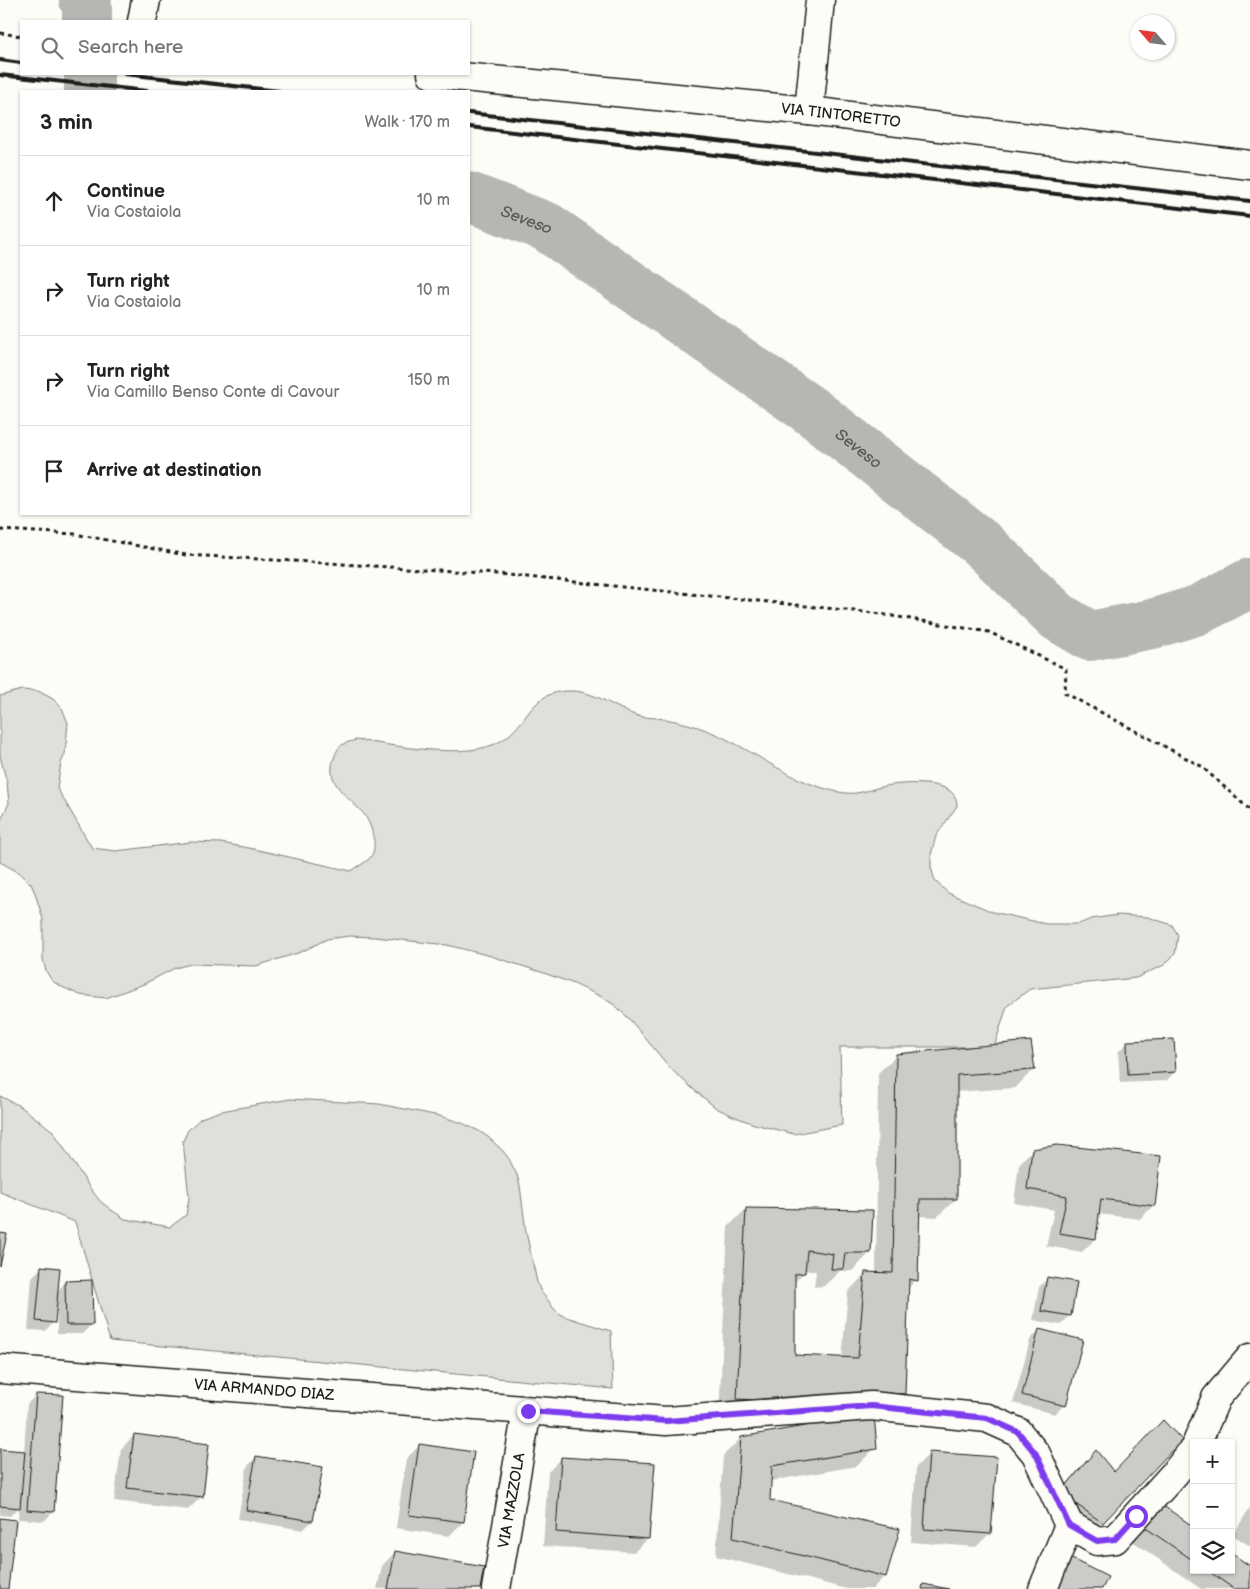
<!DOCTYPE html>
<html lang="en">
<head>
<meta charset="utf-8">
<style>
  body { margin:0; font-family:"Balsamiq Sans",sans-serif; background:#f6f6f6; color:#222 }
  .controls { position:absolute; right:15px; bottom:15px; display:grid; overflow:hidden; border-radius:0px; box-shadow:0 1px 4px #0004 }
  .controls button { width:45px; height:45px; display:grid; place-items:center; padding:0; border:0; border-bottom:1px solid #e0e0e0; background:#fff; color:#222; font:25px sans-serif }
  .compass { position:absolute; left:1130px; top:15px; width:45px; height:45px; border-radius:50%; background:#fff; box-shadow:0 1px 4px #0004; rotate:298deg }
  .stop { position:absolute; width:15px; height:15px; margin:-11px; border:4px solid #7c3aed; border-radius:50%; background:#fff }
  .stop.end { background:#7c3aed; border-color:#fff; box-shadow:0 1px 5px #0008 }
  .list { margin:0; padding:0; list-style:none }
  h2 { display:flex; justify-content:space-between; align-items:center; height:65px; margin:0; padding:0 20px; font-size:21px }
  h2 small { font-size:16px; font-weight:400; color:#767676 }
  .list li { display:grid; grid-template-columns:32px 1fr auto; gap:15px; align-items:center; box-sizing:border-box; height:90px; padding:0 20px; border-top:1px solid #e0e0e0 }
  .list b { display:block; font-size:19px; white-space:nowrap }
  .list p { margin:0; font-size:16px; white-space:nowrap; color:#767676 }
  .list em { font-size:16px; font-style:normal; color:#767676 }
  .icon { flex:none; width:28px; height:28px; fill:none; stroke:currentColor; stroke-width:2; stroke-linecap:round; stroke-linejoin:round }
  .map { position:relative; flex:none; width:1250px; height:1589px; overflow:hidden }
  .search { position:absolute; background:#fff; box-shadow:0 1px 4px #0004; left:20px; top:20px; width:450px; height:55px; display:flex; align-items:center; gap:12px; box-sizing:border-box; padding:0 18px; border-radius:0px; color:#767676; font-size:19px }
  .panel { position:absolute; background:#fff; box-shadow:0 1px 4px #0004; left:20px; top:90px; width:450px; height:425px; border-radius:0px }
  .map>svg:first-child { display:block }
  .green { fill:#e0dfdb; stroke:#7e7e7c }
  .shadow { fill:#0003 }
  .lines { fill:none; stroke-linecap:round; stroke-linejoin:round }
  .river { stroke:#b7b6b2; stroke-width:50 }
  .building { fill:#cccbc8; stroke:#1c1c1c }
  .minor-casing { stroke:#1c1c1c; stroke-width:31 }
  .path { stroke:#1c1c1c; stroke-width:3; stroke-dasharray:4 4; stroke-linecap:butt }
  .minor { stroke:#fdfcf7; stroke-width:28 }
  .rail { stroke:#1c1c1c; stroke-width:4 }
  .route { stroke:#7c3aed; stroke-width:6 }
  .labels { text-anchor:middle; stroke-width:4; stroke-linejoin:round; paint-order:stroke }
  .street-label { font-size:15px; fill:#1c1c1c; stroke:#fdfcf7 }
  .water-label { font-size:16px; font-style:italic; fill:#5a5a58; stroke:#fdfcf7 }
</style>
</head>
<body>
<div class="map">
<svg width="1250" height="1589" viewBox="0 0 1250 1589">
  <rect width="100%" height="100%" fill="#fdfcf7"/>
  <filter id="ink" filterUnits="userSpaceOnUse"><feTurbulence type="fractalNoise" baseFrequency=".02" numOctaves="2"/><feDisplacementMap in="SourceGraphic" scale="10" xChannelSelector="R" yChannelSelector="G"/><feConvolveMatrix kernelMatrix="1 2 1 2 8 2 1 2 1" color-interpolation-filters="sRGB"/></filter>
  <g filter="url(#ink)">
    <path class="green" d="M22,690l16,1 15,8 9,9 6,15 -3,31 -4,9 -4,25 35,60 24,3 75,-9 30,1 28,5 102,23c6,-4 14,-8 19,-13 5,-6 5,-15 3,-22 -2,-10 -6,-20 -14,-27 -14,-15 -34,-27 -25,-51 5,-14 8,-14 22,-18 37,5 112,21 145,1 29,-18 29,-51 70,-50 24,0 45,18 67,25 6,2 13,1 19,2 17,2 38,7 54,14 41,17 75,47 119,58 7,2 18,4 26,3 9,-1 20,-5 29,-7 16,-3 59,-6 69,9 2,3 3,7 3,11l-21,30 -5,19v12l4,14 13,12 45,19 53,12h33l12,-5 27,-4 30,2 24,8 6,10 -3,19 -11,11 -28,13 -106,11 -23,17 -13,41h-154l2,78 -48,9 -40,-10 -21,-8 -17,-8 -23,-19 -22,-20 -40,-48 -15,-15 -14,-9 -28,-13 -30,-11 -53,-17 -44,-11 -72,-8 -26,-1 -22,3 -26,13 -45,14 -65,-2 -16,4 -31,16 -38,14 -26,-3 -18,-8 -10,-6 -6,-10 -3,-12v-40l-8,-26 -4,-9 -11,-11 -20,-11v-40l9,-19 -2,-20 -7,-27v-60z
      M0,1096l20,10 33,25 37,57 10,13 10,8 15,10 45,8 16,-12 3,-17 -6,-57 5,-11 13,-12 20,-7 69,-12 89,5 61,12 22,7 17,8 9,6 15,14 6,8 8,16 3,11 6,46 11,50 4,10 7,8 5,8 10,8 48,15 2,58 -503,-48 -35,-119 -75,-30z"/>
    <path class="shadow" d="M1127,1043l48,29 -9,9 -46,2 -2,-31z
      M897,1055l136,15 -18,18 -60,4 1,107 -19,18 -19,-1 -2,64 -9,9 -3,105 -18,18 -167,5 9,-190 18,-18 124,44 -18,18h-12l-16,15 -10,1 2,-16 -12,-1v2l-10,11 -1,74 49,1 6,-66 18,-19 10,1 2,-201z
      M1032,1150l122,55 -14,14 -42,-5 -3,25 -13,13 -36,-6 8,-36 -40,-7 5,-39z
      M41,1268l16,23 9,-9 25,43 -9,9h-25v-23h-2l-1,11 -9,9 -17,-1 4,-53z
      M1048,1278l22,37 -9,10 -28,-5 6,-33z
      M1039,1330l25,75 -9,9 -42,-11 17,-63z
      M36,1395l17,117 -9,9 -26,-2 1,-12 -9,9 -10,-1v-65l24,2 3,-48z
      M134,1435l67,62 -13,13 -74,-9 7,-52z
      M741,1438l134,10 -18,18 -87,15 -1,20 116,75 -13,13h-25l-131,-33 7,-100z
      M420,1445l52,8 -9,69 -14,14 -53,-8 10,-69z
      M1096,1452l18,22 -12,48 -13,14 -41,-29 34,-42z
      M930,1453l60,80 -14,14 -65,-5 5,-75z
      M256,1457l56,64 -9,9 -65,-11 9,-52z
      M562,1458l86,81 -14,13 -91,-6 5,-74z
      M1250,1507v39l-17,-11z
      M1146,1519l48,10v41h37l19,-3v22h-49l-70,-49z
      M395,1552l83,37h-101l5,-23z"/>
    <g class="lines">
      <g class="river">
        <path d="M84,0l3,4v17"/>
        <path d="M89,74v17"/>
        <path id="s1" d="M469,197l78,30 267,186 169,132 75,72 32,19 62,-12 46,-14 52,-27"/>
      </g>
    </g>
    <path class="building" d="M1174,1039l2,33 -48,3 -1,-34z
      M1031,1041l4,29 -78,5v124h-37l-2,82 -9,-2 -4,115 -41,-2 -66,10 -61,-3 9,-191 127,2 -2,43h-26l-2,16h-12l2,-15 -26,-4 -2,23 -10,1v81l63,3 7,-86 28,1 3,-219z
      M1057,1145l104,11 -6,50 -54,-7 -5,40 -37,-6 8,-37 -40,-7 5,-40z
      M0,1233l7,1 -7,32z
      M41,1266l19,2 -5,55 -19,-2z
      M1047,1277l30,5 -6,34 -30,-5z
      M92,1280l1,45h-27l-1,-44z
      M1039,1329l44,11 -17,66 -44,-11z
      M36,1394l27,1 -9,117 -27,-2z
      M874,1414l3,35 -105,17 -2,34 130,29 -14,48 -153,-39 8,-101z
      M1163,1420l19,20 -79,83 -43,-30 36,-43 18,22z
      M134,1434l75,10 -6,53 -76,-9z
      M419,1444l55,8 -10,70 -55,-7z
      M0,1449l25,2 -5,57 -20,-2z
      M929,1452l68,5 -6,77 -67,-5z
      M256,1456l67,11 -10,54 -67,-11z
      M561,1457l94,6 -6,76 -93,-7z
      M1159,1503l35,24v34l-51,-35z
      M0,1518l16,2 -8,69h-8z
      M395,1551l89,16 -4,22h-92z
      M1231,1553l19,13v23h-16l-27,-19h24z
      M1068,1557l40,20 -6,12h-46z
      M923,1584l26,5h-27z"/>
    <g class="lines">
      <g class="minor-casing">
        <g id="minor">
          <path d="M142,21l4,-21"/>
          <path id="s2" d="M432,74l377,37 441,54"/>
          <path d="M809,111l11,-111"/>
          <path id="s3" d="M0,1369l666,52 205,-15 116,12 31,14 18,22 33,71"/>
          <path d="M1197,1443l19,-45 34,-40"/>
          <path d="M1069,1525l28,16 18,-2 60,-66 19,-24"/>
          <path id="s4" d="M496,1589l31,-178"/>
          <path d="M1043,1589l26,-64"/>
        </g>
      </g>
      <path class="path" d="M0,33l21,3
        M0,530l75,4 111,21 142,8 170,11 376,39 115,19 77,37 -1,24 136,73 49,44"/>
      <use href="#minor" class="minor"/>
      <path class="rail" d="M0,60l21,3
        M125,74l154,17
        M0,75l147,16
        M469,113l781,88
        M469,127l781,89"/>
    </g>
  </g>
  <g class="lines" filter="url(#ink)">
    <path class="route" d="M528,1411l138,10 205,-15 116,12 31,14 18,22 33,71 28,16 18,-2 21,-23"/>
  </g>
  <g class="labels">
    <g class="street-label">
      <text dy="5" stroke="none"><textPath href="#s2" startOffset="411">VIA TINTORETTO</textPath></text>
      <text dy="5" stroke="none"><textPath href="#s3" startOffset="265">VIA ARMANDO DIAZ</textPath></text>
      <text dy="5" stroke="none"><textPath href="#s4" startOffset="90">VIA MAZZOLA</textPath></text>
    </g>
    <g class="water-label">
      <text dy="6" stroke="none"><textPath href="#s1" startOffset="62">Seveso</textPath></text>
      <text dy="6" stroke="none"><textPath href="#s1" startOffset="466">Seveso</textPath></text>
    </g>
  </g>
</svg>
<div class="controls">
<button>+</button>
<button>−</button>
<button><svg class="icon" aria-label="layers" viewBox="0 0 24 24"><path d="M12 4l9 5-9 5-9-5zM3 14l9 5 9-5"/></svg></button>
</div>
<svg class="compass" viewBox="-18 -18 36 36"><path d="M0-13l5 13h-10z" fill="#e53935"/><path d="M0 13l5-13h-10z" fill="#767676"/></svg>
<div class="stop" style="left:1136px;top:1516px"></div>
<div class="stop end" style="left:528px;top:1411px"></div>
<div class="search"><svg class="icon" aria-label="search" viewBox="0 0 24 24"><circle cx="10" cy="10" r="6"/><path d="M15 15l6 6"/></svg>Search here</div>
<section class="panel">
<h2>3 min<small>Walk · 170 m</small></h2>
<ul class="list">
<li><svg class="icon" aria-label="ahead" viewBox="0 0 24 24"><path d="M12 20V5M6 11l6-6 6 6"/></svg><div><b>Continue</b><p>Via Costaiola</p></div><em>10 m</em></li>
<li><svg class="icon" aria-label="right" viewBox="0 0 24 24"><path d="M7 20v-9h11M14 6l5 5-5 5"/></svg><div><b>Turn right</b><p>Via Costaiola</p></div><em>10 m</em></li>
<li><svg class="icon" aria-label="right" viewBox="0 0 24 24"><path d="M7 20v-9h11M14 6l5 5-5 5"/></svg><div><b>Turn right</b><p>Via Camillo Benso Conte di Cavour</p></div><em>150 m</em></li>
<li><svg class="icon" aria-label="arrive" viewBox="0 0 24 24"><path d="M6 21V4h12l-3 4 3 4H6"/></svg><div><b>Arrive at destination</b></div></li>
</ul>
</section>
</div>
</body>
</html>
